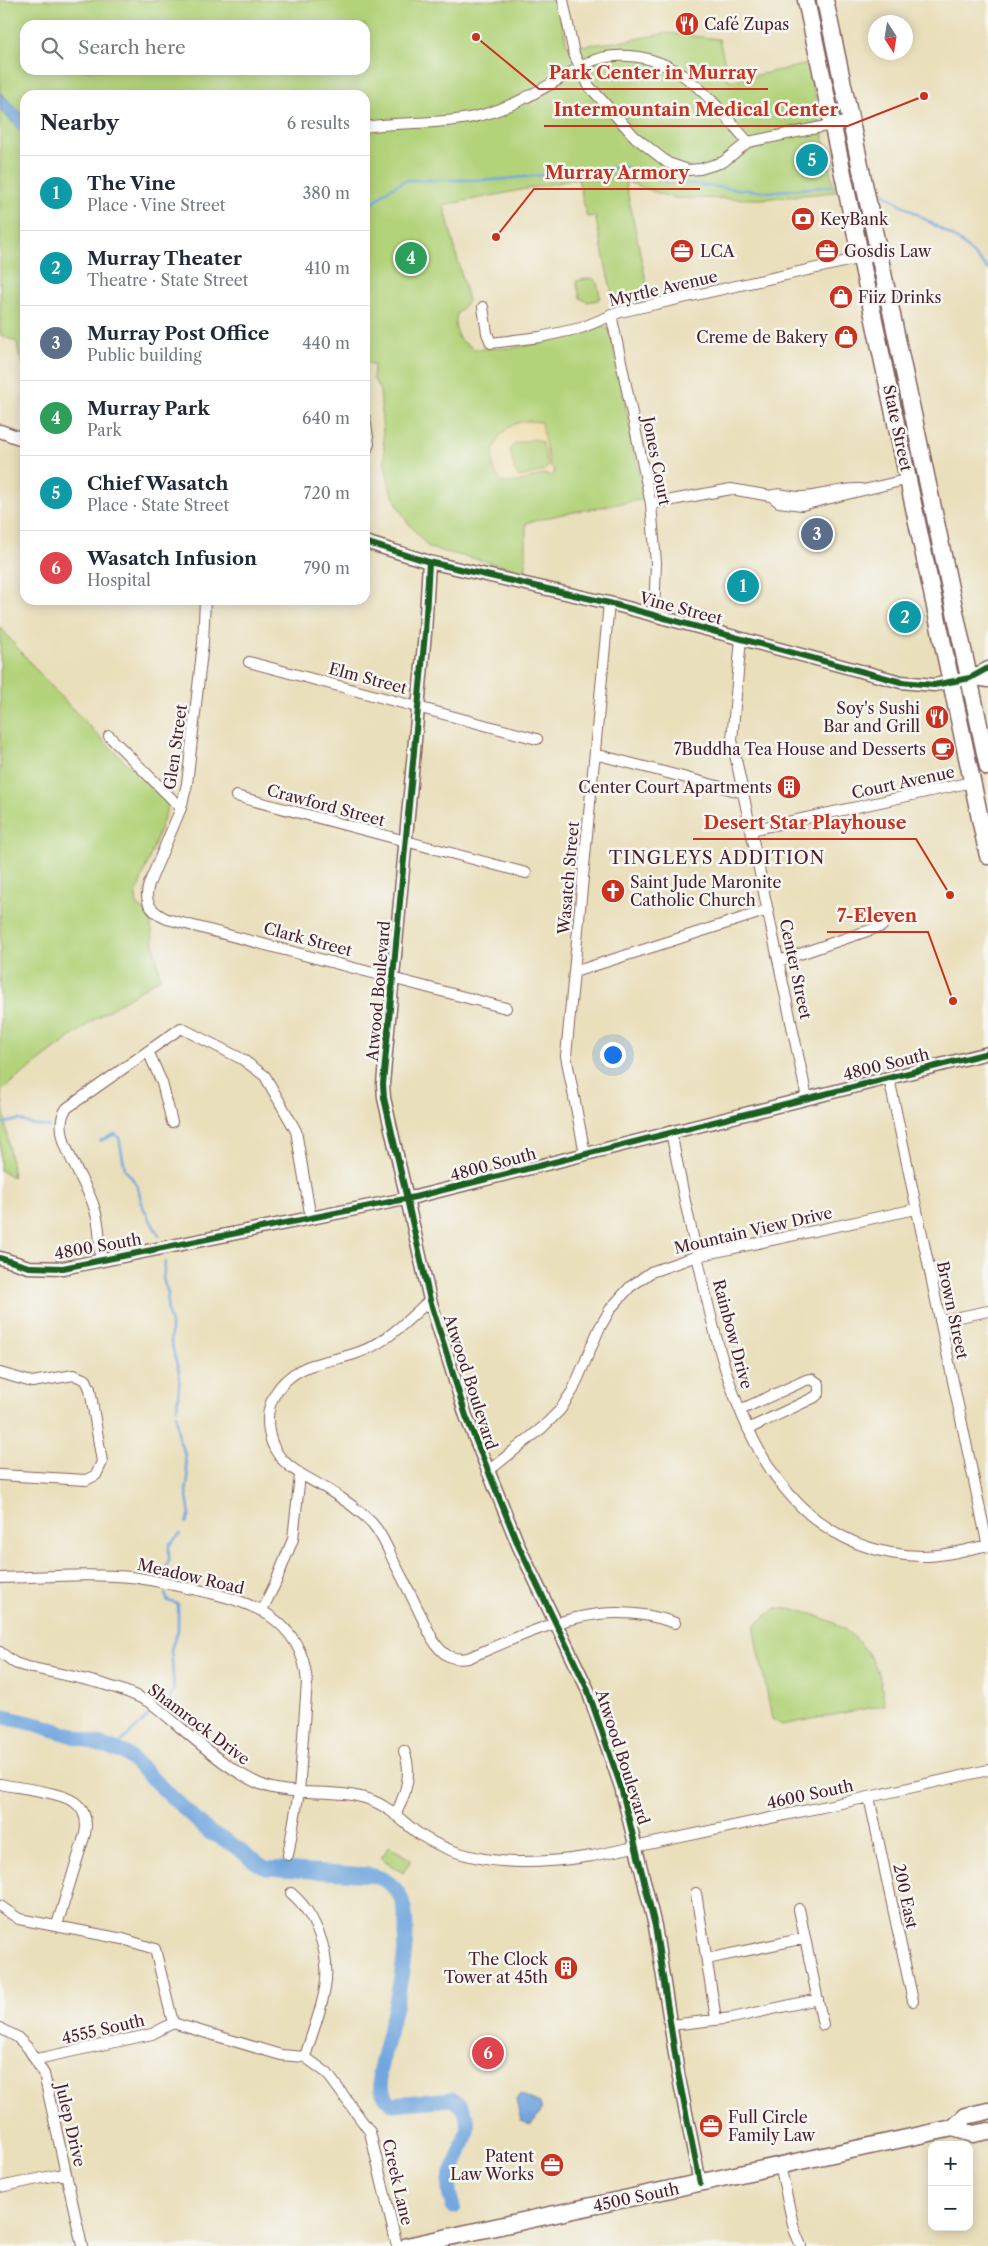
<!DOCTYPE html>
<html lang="en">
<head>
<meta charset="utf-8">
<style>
  body { margin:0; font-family:"Libre Caslon Text",serif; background:#f2f2f3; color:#1f2937 }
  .controls { position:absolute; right:15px; bottom:15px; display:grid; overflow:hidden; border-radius:10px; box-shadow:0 2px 12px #0003 }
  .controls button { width:45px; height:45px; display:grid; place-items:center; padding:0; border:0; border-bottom:1px solid #e0e1e3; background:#fff; color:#1f2937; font:25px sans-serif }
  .compass { position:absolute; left:868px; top:15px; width:45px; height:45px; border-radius:50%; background:#fff; box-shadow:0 2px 12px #0003; rotate:168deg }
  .you { position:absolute; left:612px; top:1054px; width:18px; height:18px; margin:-12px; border:4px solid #fff; border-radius:50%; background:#1a73e8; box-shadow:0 0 0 8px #1a73e833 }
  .badge { display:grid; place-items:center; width:32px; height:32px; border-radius:50%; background:#0f766e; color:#fff; font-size:16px; font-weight:700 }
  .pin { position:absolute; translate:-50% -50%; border:2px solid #fff; box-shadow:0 1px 5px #0006 }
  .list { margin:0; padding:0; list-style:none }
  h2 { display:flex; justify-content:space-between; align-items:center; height:65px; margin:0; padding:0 20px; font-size:21px }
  h2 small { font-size:16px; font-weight:400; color:#747a83 }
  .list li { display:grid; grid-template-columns:32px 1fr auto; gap:15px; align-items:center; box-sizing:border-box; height:75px; padding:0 20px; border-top:1px solid #e0e1e3 }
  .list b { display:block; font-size:19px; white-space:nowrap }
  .list p { margin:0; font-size:16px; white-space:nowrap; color:#747a83 }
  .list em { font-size:16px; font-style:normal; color:#747a83 }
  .icon { flex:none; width:28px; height:28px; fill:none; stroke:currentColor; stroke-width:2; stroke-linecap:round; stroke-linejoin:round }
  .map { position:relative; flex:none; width:988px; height:2246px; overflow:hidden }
  .search { position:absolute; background:#fff; box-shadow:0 2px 12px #0003; left:20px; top:20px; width:350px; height:55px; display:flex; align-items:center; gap:12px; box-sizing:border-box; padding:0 18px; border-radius:15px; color:#747a83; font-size:19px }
  .panel { position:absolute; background:#fff; box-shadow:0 2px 12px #0003; left:20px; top:90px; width:350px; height:515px; border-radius:15px }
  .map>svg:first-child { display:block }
  .green { fill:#b3d37a; stroke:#7e7952; fill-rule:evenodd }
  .sand { fill:#eeda9e; stroke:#9c7c64; fill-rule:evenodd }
  .water { fill:#71a6de; stroke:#5e6284 }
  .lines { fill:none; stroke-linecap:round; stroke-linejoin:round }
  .stream { stroke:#71a6de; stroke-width:2.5 }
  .river { stroke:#71a6de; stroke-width:15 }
  .minor-casing { stroke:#82625d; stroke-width:12 }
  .tertiary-casing { stroke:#82625d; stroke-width:15 }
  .primary-casing { stroke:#82625d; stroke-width:19 }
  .minor { stroke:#fff; stroke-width:10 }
  .tertiary { stroke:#fff; stroke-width:12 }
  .primary { stroke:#fff; stroke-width:16 }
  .cycleway-casing { stroke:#f6f6f2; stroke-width:9 }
  .cycleway { stroke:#1b5e20; stroke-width:6 }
  .labels { text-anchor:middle; stroke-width:5; stroke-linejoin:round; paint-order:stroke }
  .poi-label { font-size:16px; fill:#4a1f2b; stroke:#f6f6f2; text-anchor:start }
  .street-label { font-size:16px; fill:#4a1f2b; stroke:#f6f6f2 }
  .neighbourhood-label { font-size:18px; letter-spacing:1px; fill:#4a1f2b; stroke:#f6f6f2 }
  .leader { fill:none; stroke:#c8321e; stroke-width:2 }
  .callout-dot { fill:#c8321e; stroke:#f6f6f2; stroke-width:2 }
  .callout-label { font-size:18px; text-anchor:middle; font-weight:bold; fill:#c8321e; stroke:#f6f6f2; stroke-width:5; stroke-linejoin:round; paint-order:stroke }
</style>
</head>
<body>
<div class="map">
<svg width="988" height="2246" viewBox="0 0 988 2246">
  <rect width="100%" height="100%" fill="#f6f6f2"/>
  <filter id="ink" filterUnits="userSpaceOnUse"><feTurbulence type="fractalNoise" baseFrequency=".02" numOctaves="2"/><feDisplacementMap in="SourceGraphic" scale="10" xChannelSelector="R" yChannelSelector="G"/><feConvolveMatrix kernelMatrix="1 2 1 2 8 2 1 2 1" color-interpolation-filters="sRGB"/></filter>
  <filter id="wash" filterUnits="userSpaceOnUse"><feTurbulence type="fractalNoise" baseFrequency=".0096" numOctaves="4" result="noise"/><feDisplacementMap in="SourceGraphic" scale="20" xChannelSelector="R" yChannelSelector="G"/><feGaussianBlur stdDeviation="1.12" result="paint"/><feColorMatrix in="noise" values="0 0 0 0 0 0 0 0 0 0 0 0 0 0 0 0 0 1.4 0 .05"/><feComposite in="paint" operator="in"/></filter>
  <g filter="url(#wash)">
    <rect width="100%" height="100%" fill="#eadfbb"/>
    <path class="green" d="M0,0h557l10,45 12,1 46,-5 42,-8 52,6 10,42 79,-17 27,128 -74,7 -89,-1 -47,-17 25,119 -35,8 -20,-92 -8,1 -9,-38 -134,26 24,96 -11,13 -2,11 4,14 15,10 37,-1 18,-3 51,-11 22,-8 6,2 3,6 33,165 -86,16 -32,8v48l-97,-23 -24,-29 -14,-27 -6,-28 -5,-73 -7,-13 1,-14 -9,-1v-268h-340v272l-6,-10 -2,-15 -17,-7zM25,25h340v45h-340z
      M592,278l5,4 3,15 -2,3 -11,2 -7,-4 -4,-17z
      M0,627c52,64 110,121 169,177l-33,91 1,10 12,10 11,63 -65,41 -94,71 12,87 -13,-7z
      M776,1608c39,2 80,18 98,56 7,12 8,27 11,41l-103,20 -10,-6 -18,-93z
      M389,1846l22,14 -8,13 -22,-15z"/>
    <path class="sand" d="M526,421l15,1 9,44 4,3v5l-3,2 -6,-2 -27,8 -16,1c-20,-23 -6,-58 24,-62zM535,439l7,3 6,24 -4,5 -25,6 -4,-6 -5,-22 4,-5z"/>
    <path class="water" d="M0,92l25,25v19l-25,-27z
      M520,2094l20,9 2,7 -11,15 -10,-4 -5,-21z"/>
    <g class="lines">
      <path class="stream" d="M883,193l77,48 28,28
        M365,211l21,-20 20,-11h88l130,-13 44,15 99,10 64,-6
        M0,1124l19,-4 15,5 15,2
        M100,1141l15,-7 4,4 6,31 12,16 6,22 16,29
        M165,1262l-2,17 5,14 -1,17 4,14v18l9,34 -3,32
        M176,1414l3,26 5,11 4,28 -2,13 4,22 -4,9
        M165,1572l4,-13v-14l11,-11
        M165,1594l3,7 10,3v27l-7,18 3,40 -5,11
        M116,1750c8,-15 23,-22 33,-35"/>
      <path class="river" d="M0,1716l39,9 86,28 85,80c24,8 34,24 56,35l104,7c13,3 23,8 30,21 19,36 -12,137 -21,177 1,13 3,22 13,31l60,-5c37,23 -4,61 -3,93 0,4 3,10 4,15"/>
    </g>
  </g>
  <g filter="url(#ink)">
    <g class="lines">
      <g class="minor-casing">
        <path id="minor" d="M563,0l11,54 15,32 46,51 33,26 20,7 12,-1 23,-7 25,-20 103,-21
          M365,127c39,-6 80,-2 117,-12 38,-10 72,-34 106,-52 13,-7 27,-8 41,-7 55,3 86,49 119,86
          M483,307l4,26 4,10 49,-6 41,-9 39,-16 259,-58
          M611,314l40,190 5,59 -2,52
          M365,418l4,26 -4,9
          M771,496l8,6 23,3 107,-26
          M651,504l80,-15 40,7c9,-5 20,2 31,1 20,-1 38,-9 59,-8
          M205,600l-2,43 -16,141 -6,24 -32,76c-6,18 2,28 18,35l339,89
          M741,638l-9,102 75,358
          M249,662l288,77
          M109,736l72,72
          M595,754l149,39
          M236,796l290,77
          M751,830l221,-48
          M779,961l103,-35
          M574,972l194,-62
          M148,1051l14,32 10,39
          M889,1078l99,469
          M671,1132c9,47 19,94 30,141 26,121 68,279 220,283 23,0 45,-6 67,-11
          M585,1154l-19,-98 43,-453
          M100,1261c0,-19 0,-36 -6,-54 -7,-26 -47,-74 -27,-99l114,-80 61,31 23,17 31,55 15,88
          M430,1300c-23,20 -43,43 -73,53 -22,8 -48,8 -67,24 -13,10 -22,26 -22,42 0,42 28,52 59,70 15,9 32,21 45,34 10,11 16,26 22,39 14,26 26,52 39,78 9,14 18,21 35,18 69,-29 133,-62 207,-35
          M940,1321l48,-10
          M0,1373l32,9 42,-7 12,5 4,9 12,73 -6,13 -10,5 -86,-5
          M740,1410l66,-30 6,-1 7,5v9l-4,4 -67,32
          M487,1472l55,-44 18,-18 13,-20 26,-61 12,-21 19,-21 21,-15 46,-16 219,-47
          M0,1578c43,-1 87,-5 130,-1 21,2 42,8 63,12 55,11 109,28 114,93l-8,110 -11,63
          M262,1610l13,-26 18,-45 7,-64
          M0,1652l15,11 9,3c43,10 88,16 127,37 32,25 83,76 121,85 33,8 69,0 101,13 19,7 32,24 49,35 51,32 113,29 170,20l277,-59 119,-27
          M0,1784c18,4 66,8 78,21 8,8 9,19 7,29l-28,91
          M869,1797l44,204
          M395,1815c11,-20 18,-42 9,-64
          M291,1893c14,12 21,24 28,41 18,46 -1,78 -14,123l22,16 43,59 27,114
          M696,1893l20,126
          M0,1906l19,13 104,20 32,10 18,74 108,32 24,2
          M799,1909l24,116
          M707,1959l98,-21
          M671,2025l61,-7 86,-19
          M0,2028l17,9 11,11 16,26 38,172
          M37,2059l115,-25 21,-11
          M780,2165l14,64 7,17
          M0,2187l66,-14"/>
      </g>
      <g class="tertiary-casing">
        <path id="tertiary" d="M0,431l25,9
          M365,542l64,20 180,41 292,79 33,3 36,-7 18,-10
          M429,562l-4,71 -42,451 1,14 46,202 36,116 53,131 68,141 34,99 34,139 23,147 22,110
          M970,678l18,3
          M0,1258l29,9 34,1 352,-71 573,-144"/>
      </g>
      <g class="primary-casing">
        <path id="primary" d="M806,0l182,856
          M825,0l163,767
          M953,2128l13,-12 22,-5
          M407,2246l546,-118 20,6 15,-3"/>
      </g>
      <use href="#minor" class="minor"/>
      <use href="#tertiary" class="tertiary"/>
      <use href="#primary" class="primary"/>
      <g class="cycleway-casing">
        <path id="cycleway" d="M365,542l64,20 180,41 292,79 33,3 36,-7 18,-10
          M429,562l-4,71 -42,451 1,14 46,202 36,116 53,131 68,141 34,99 34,139 23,147 22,110
          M0,1258l29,9 34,1 352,-71 573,-144"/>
      </g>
      <use href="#cycleway" class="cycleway"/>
    </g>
  </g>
  <defs>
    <g id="restaurant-disc" transform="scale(1.25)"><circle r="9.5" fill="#c8321e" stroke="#f6f6f2"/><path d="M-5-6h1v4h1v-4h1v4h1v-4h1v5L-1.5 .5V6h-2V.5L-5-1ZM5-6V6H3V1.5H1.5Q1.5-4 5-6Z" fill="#fff"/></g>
    <g id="bank-disc" transform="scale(1.25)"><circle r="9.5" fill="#c8321e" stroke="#f6f6f2"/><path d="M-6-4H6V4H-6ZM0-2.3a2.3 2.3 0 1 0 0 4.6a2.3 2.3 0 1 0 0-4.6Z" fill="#fff"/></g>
    <g id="office-disc" transform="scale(1.25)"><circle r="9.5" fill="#c8321e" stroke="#f6f6f2"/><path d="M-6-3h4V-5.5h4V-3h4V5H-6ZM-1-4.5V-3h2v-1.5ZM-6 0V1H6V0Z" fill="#fff"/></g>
    <g id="shop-disc" transform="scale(1.25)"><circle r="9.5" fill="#c8321e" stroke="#f6f6f2"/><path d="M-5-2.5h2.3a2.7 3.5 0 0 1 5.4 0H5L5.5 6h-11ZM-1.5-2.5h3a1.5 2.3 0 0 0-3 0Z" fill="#fff"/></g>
    <g id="cafe-disc" transform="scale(1.25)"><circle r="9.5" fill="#c8321e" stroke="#f6f6f2"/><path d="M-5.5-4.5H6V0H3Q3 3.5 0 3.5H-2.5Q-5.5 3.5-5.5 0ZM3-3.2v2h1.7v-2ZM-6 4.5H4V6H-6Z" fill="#fff"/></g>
    <g id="building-disc" transform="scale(1.25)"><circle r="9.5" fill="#c8321e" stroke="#f6f6f2"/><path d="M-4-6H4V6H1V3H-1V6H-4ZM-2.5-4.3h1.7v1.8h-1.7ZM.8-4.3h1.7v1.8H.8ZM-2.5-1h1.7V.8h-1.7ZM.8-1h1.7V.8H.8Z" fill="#fff"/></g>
    <g id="church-disc" transform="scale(1.25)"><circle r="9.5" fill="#c8321e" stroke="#f6f6f2"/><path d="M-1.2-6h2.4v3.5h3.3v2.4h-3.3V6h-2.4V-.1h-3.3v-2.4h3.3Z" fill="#fff"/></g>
  </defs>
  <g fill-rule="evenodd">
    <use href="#restaurant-disc" x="687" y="24"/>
    <use href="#bank-disc" x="803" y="219"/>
    <use href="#office-disc" x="682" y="251"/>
    <use href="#office-disc" x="827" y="251"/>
    <use href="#shop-disc" x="841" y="297"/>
    <use href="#shop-disc" x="846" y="337"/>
    <use href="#restaurant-disc" x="937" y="717"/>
    <use href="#cafe-disc" x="943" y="749"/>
    <use href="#building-disc" x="789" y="787"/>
    <use href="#church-disc" x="613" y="891"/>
    <use href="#building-disc" x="566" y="1968"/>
    <use href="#office-disc" x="711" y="2126"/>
    <use href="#office-disc" x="552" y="2165"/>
  </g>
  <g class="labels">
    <g class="poi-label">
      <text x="704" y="30">Café Zupas</text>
      <text x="820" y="225">KeyBank</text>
      <text x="700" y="257">LCA</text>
      <text x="844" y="257">Gosdis Law</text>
      <text x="858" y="303">Fiiz Drinks</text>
      <text x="828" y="343" text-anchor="end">Creme de Bakery</text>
      <text x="920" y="714" text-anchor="end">Soy's Sushi<tspan x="920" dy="18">Bar and Grill</tspan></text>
      <text x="926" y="755" text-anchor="end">7Buddha Tea House and Desserts</text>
      <text x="772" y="793" text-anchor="end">Center Court Apartments</text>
      <text x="630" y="888">Saint Jude Maronite<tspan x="630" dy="18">Catholic Church</tspan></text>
      <text x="548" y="1965" text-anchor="end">The Clock<tspan x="548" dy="18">Tower at 45th</tspan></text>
      <text x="728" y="2123">Full Circle<tspan x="728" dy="18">Family Law</tspan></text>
      <text x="534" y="2162" text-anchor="end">Patent<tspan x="534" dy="18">Law Works</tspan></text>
    </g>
    <g class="street-label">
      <text transform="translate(663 288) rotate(-13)" y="6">Myrtle Avenue</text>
      <text transform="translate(898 428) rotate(78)" y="6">State Street</text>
      <text transform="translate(657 461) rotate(79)" y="6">Jones Court</text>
      <text transform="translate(681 608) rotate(15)" y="6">Vine Street</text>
      <text transform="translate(368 678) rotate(15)" y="6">Elm Street</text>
      <text transform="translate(175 747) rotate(-82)" y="6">Glen Street</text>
      <text transform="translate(903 782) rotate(-12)" y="6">Court Avenue</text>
      <text transform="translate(326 805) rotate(15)" y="6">Crawford Street</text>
      <text transform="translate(568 878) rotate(-85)" y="6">Wasatch Street</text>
      <text transform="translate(308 939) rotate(15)" y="6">Clark Street</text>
      <text transform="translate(796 969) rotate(78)" y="6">Center Street</text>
      <text transform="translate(378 991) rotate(-85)" y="6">Atwood Boulevard</text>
      <text transform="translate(886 1064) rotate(-14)" y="6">4800 South</text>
      <text transform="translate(493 1164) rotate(-15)" y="6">4800 South</text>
      <text transform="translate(753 1230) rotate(-13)" y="6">Mountain View Drive</text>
      <text transform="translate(98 1246) rotate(-10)" y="6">4800 South</text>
      <text transform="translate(953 1310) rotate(78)" y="6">Brown Street</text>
      <text transform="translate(733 1334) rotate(75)" y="6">Rainbow Drive</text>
      <text transform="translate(471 1382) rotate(72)" y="6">Atwood Boulevard</text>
      <text transform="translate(191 1576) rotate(13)" y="6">Meadow Road</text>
      <text transform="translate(199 1724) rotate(37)" y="6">Shamrock Drive</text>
      <text transform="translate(623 1757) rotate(72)" y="6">Atwood Boulevard</text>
      <text transform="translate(810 1794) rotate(-12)" y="6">4600 South</text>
      <text transform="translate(906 1896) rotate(78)" y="6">200 East</text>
      <text transform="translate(103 2029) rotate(-13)" y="6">4555 South</text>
      <text transform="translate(71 2125) rotate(77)" y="6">Julep Drive</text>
      <text transform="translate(398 2182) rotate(77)" y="6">Creek Lane</text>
      <text transform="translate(636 2197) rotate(-12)" y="6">4500 South</text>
    </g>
    <g class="neighbourhood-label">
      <text x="717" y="864">TINGLEYS ADDITION</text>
    </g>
  </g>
  <path class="leader" d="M476 37L539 89H768M924 96L848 126H544M496 237L534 189H700M950 895L916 839H693M953 1001L928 932H827"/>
  <g class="callout-dot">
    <circle cx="476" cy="37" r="5"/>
    <circle cx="924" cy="96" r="5"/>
    <circle cx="496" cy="237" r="5"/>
    <circle cx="950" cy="895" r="5"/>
    <circle cx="953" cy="1001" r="5"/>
  </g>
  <g class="callout-label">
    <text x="653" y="79">Park Center in Murray</text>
    <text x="696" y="116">Intermountain Medical Center</text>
    <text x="617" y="179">Murray Armory</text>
    <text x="805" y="829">Desert Star Playhouse</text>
    <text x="877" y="922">7-Eleven</text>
  </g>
</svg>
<div class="controls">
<button>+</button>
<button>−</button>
</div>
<svg class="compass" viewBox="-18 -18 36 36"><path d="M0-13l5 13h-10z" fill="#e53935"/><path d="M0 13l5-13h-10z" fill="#747a83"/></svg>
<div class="you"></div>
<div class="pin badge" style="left:743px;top:586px;background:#0f9aa8">1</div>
<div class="pin badge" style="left:905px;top:617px;background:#0f9aa8">2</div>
<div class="pin badge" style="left:817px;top:534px;background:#5c6f8a">3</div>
<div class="pin badge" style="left:411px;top:258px;background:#2e9e5b">4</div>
<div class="pin badge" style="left:812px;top:160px;background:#0f9aa8">5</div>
<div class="pin badge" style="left:488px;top:2053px;background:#e0444e">6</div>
<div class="search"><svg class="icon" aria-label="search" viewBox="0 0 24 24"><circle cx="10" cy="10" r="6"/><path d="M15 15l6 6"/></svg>Search here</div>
<section class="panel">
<h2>Nearby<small>6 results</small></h2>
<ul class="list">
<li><span class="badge" style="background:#0f9aa8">1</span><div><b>The Vine</b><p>Place · Vine Street</p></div><em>380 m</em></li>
<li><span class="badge" style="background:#0f9aa8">2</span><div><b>Murray Theater</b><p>Theatre · State Street</p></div><em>410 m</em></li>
<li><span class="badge" style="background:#5c6f8a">3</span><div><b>Murray Post Office</b><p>Public building</p></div><em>440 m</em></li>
<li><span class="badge" style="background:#2e9e5b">4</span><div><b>Murray Park</b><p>Park</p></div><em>640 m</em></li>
<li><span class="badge" style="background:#0f9aa8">5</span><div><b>Chief Wasatch</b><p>Place · State Street</p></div><em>720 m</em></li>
<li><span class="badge" style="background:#e0444e">6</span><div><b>Wasatch Infusion</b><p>Hospital</p></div><em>790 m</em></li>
</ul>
</section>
</div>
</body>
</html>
